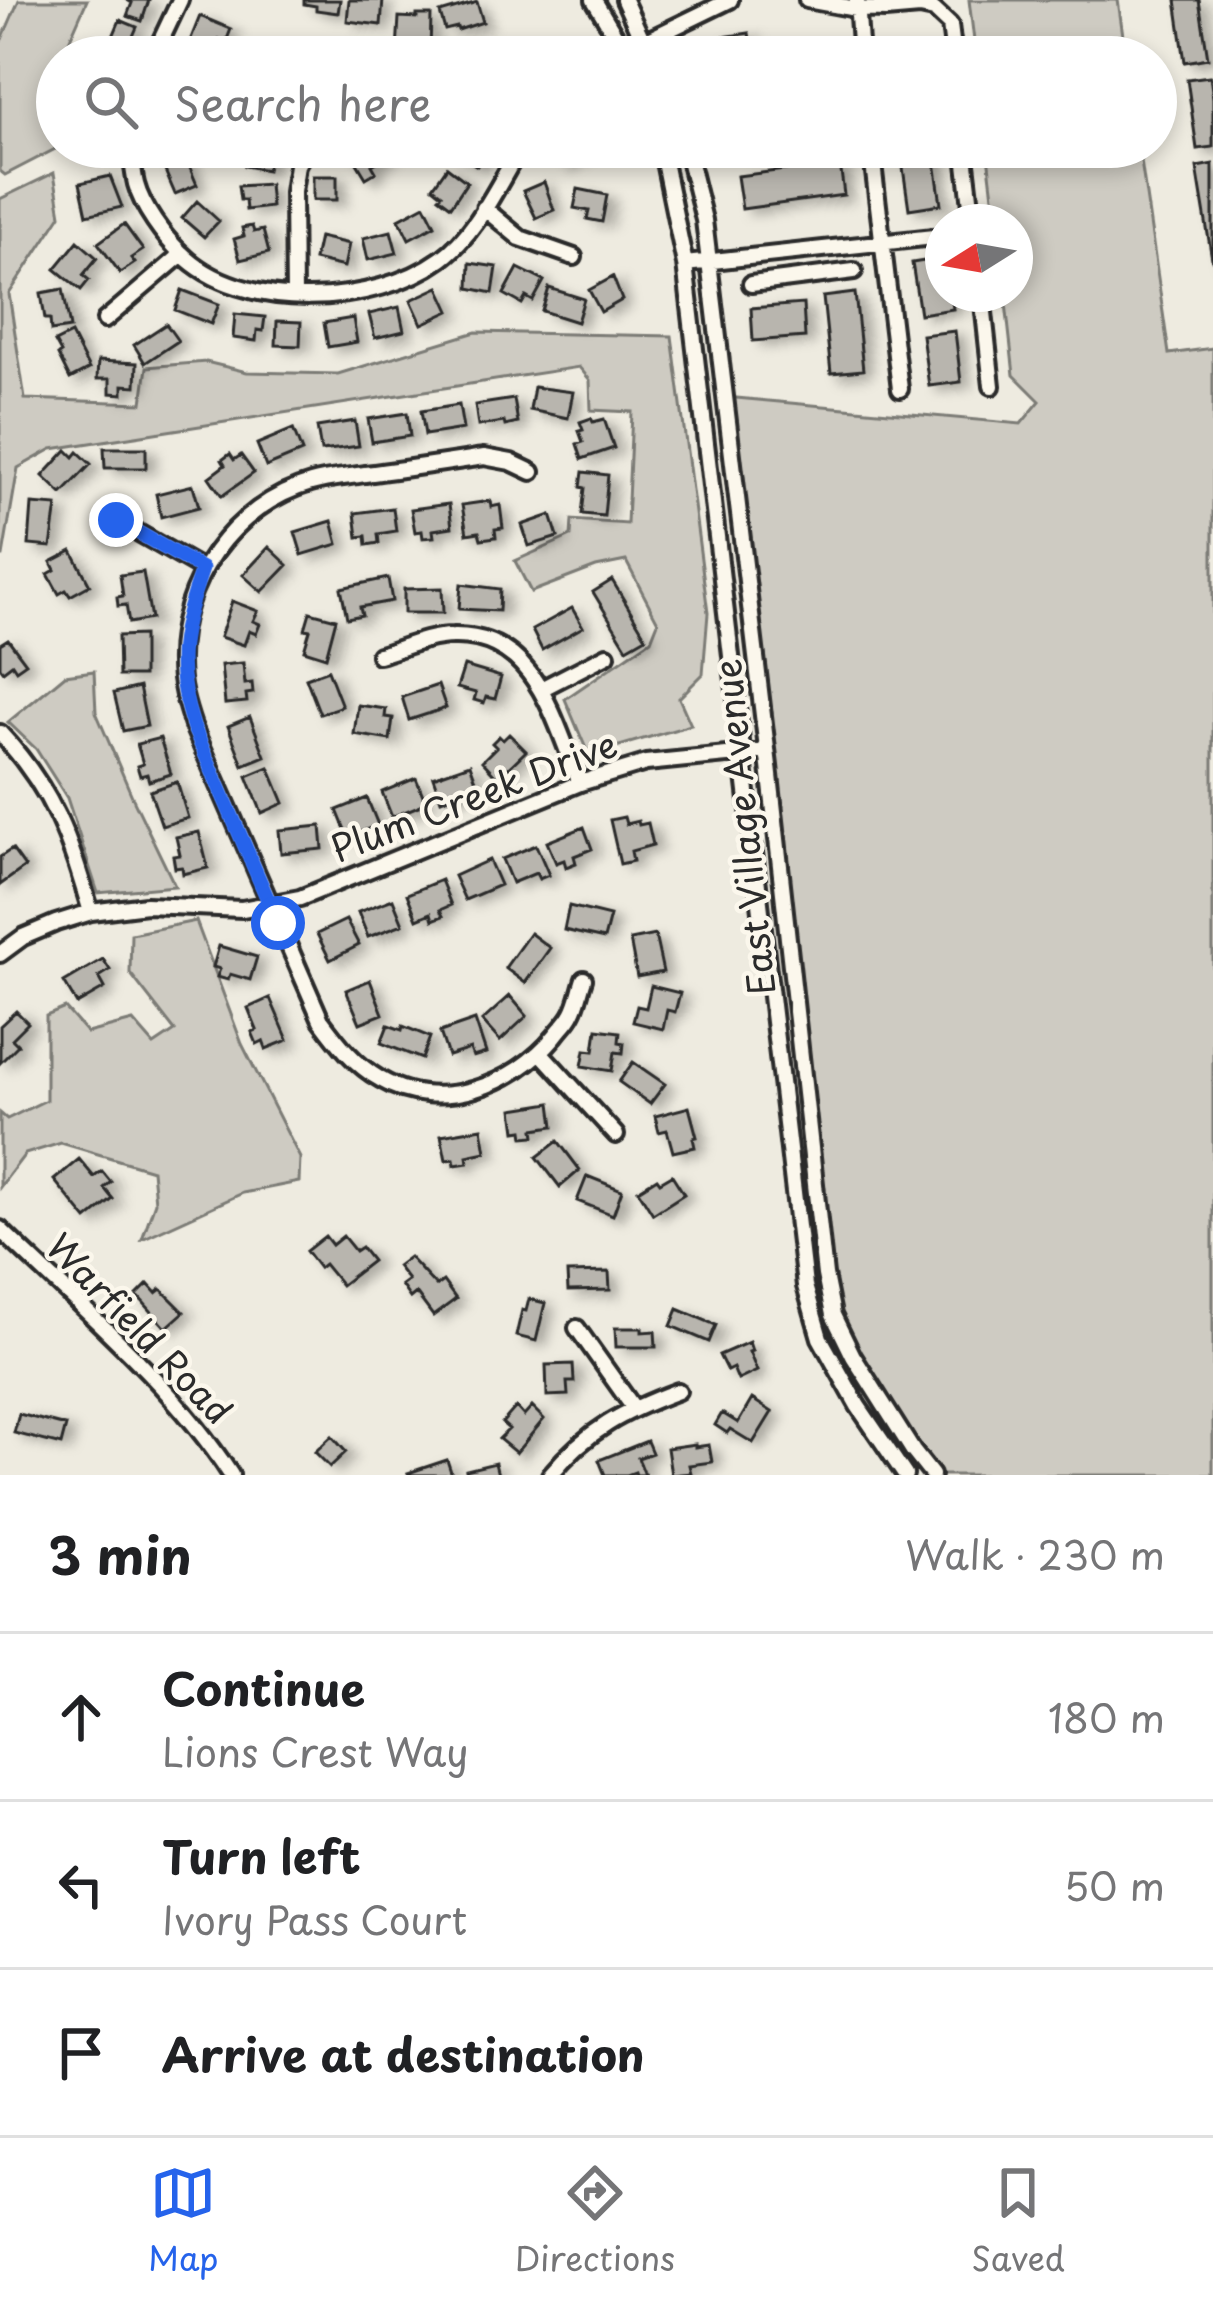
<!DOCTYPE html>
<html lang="en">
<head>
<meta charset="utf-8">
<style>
  body { margin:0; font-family:"Playpen Sans",sans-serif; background:#f2f2f2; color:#202124 }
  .compass { position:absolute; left:925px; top:204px; width:108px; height:108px; border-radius:50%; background:#fff; box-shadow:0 6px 18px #0003; rotate:259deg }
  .stop { position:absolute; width:36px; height:36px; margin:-27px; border:9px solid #2563eb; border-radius:50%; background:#fff }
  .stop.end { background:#2563eb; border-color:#fff; box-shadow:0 3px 12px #0008 }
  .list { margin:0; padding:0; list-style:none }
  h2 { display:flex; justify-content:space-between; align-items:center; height:156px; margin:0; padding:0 48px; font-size:51px }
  h2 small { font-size:39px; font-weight:400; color:#757577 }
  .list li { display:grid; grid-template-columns:78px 1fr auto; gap:36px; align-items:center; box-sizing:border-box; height:168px; padding:0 48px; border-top:3px solid #e0e0e0 }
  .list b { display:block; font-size:45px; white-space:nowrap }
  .list p { margin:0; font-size:39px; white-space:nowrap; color:#757577 }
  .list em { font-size:39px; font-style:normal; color:#757577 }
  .icon { flex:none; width:66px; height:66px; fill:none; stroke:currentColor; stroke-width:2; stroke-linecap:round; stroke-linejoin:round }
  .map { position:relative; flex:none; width:1213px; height:1475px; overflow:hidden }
  .search { position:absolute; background:#fff; box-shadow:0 6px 18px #0003; left:36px; right:36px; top:36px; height:132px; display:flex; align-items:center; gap:30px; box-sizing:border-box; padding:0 42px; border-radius:66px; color:#757577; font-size:45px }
  .sheet { height:660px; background:#fff }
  nav { display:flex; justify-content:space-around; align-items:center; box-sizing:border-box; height:168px; border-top:3px solid #e0e0e0; background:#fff; font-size:33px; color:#757577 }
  nav a { display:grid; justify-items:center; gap:6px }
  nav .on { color:#2563eb }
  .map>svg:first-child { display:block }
  .green { fill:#cecbc2; stroke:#7c7b76; stroke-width:3 }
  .building { fill:#b8b5ae; stroke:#2b2b2b; stroke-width:3; filter:url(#shadow) }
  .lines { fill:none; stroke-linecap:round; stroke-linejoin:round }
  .minor-casing { stroke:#2b2b2b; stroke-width:22 }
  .minor { stroke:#fbf7ec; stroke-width:14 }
  .route { stroke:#2563eb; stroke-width:15 }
  .labels { text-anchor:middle; stroke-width:9; stroke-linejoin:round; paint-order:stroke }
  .street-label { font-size:36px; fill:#2b2b2b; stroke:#fbf7ec }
</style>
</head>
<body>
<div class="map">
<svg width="1213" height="1475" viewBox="0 0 1213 1475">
  <defs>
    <filter id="shadow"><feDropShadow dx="9" dy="5" stdDeviation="6" flood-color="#0004"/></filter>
  </defs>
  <rect width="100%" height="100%" fill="#eeebe0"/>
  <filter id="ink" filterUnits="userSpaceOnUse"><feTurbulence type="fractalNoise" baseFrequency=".00833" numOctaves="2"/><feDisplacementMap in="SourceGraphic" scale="24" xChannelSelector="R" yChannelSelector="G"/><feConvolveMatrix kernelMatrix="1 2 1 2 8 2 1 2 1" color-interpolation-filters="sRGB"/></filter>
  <g filter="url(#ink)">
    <path class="green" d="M19,0h68l-25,57h-5l2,90 -54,28 -5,-4v-127z
      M969,0h149l8,57h-150z
      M987,147h152l30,207 44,-6v1127h-281l-99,-160 -108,-918 296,27 19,-23 -26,-26 -9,-81h10v-72h-19z
      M54,173l7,42 -52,79 16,105 117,4 5,-36 59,-5 41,10 91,2 138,-42 196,4 36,277 -5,61 -24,24 12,27 -92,27 -12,-1 -22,-52 86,-59 7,-18 -32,-61 -30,6 -65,25 -16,-31 56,-25 1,-16 55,4 5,-112 -41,-2 -1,-30 -11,-13 -527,82 -34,19 -15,88h-3v-357z
      M94,671l2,41 38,89 41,85 -77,7 -31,-95 -31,-49 -28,-27 57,-47z
      M196,921l46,123 58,114 -1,24 -56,11 -101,46 13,-37 -3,-32 -91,-27 -36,11 -25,33v-74l7,6 39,-19v-84l19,-8 22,25 46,-12 21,24 21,-14 -45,-58 1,-39z"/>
    <path class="building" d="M149,0l-7,21 -15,-5 5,-13 -5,-3z
      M304,0h36l-2,13 -22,-3v-4l-12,-2z
      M349,0h34l-2,25 -34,-4z
      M1176,0h23l9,58 -23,4z
      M477,2l6,20 -25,8 -1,-3 -12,3 -5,-17z
      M417,15h14l-1,37 -33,-1 2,-34 18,1z
      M200,16l31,13 -5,13 -7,-3 -5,12 -24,-10z
      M120,20l17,7 -13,30 -18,-4z
      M749,33l4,24h-34l-3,-19z
      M1210,76l3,22v49l-16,2 -10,-70z
      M249,147h22l-4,23 -22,-4z
      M354,147h28l5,9 -15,9 4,7 -10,6 -17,-28z
      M461,147h28l-12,19 -20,-13z
      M550,147h37l-23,18z
      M900,147h33l8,57 -32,5z
      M185,156l12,29 -22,9 -12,-28z
      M840,163l4,32 -102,14 -5,-33z
      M1213,164v94l-1,1 -15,-92z
      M447,167l20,15 -16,24 -12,-9 3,-3 -9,-7z
      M110,176l12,31 -35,8 -7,-32z
      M313,176h24v24h-24z
      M544,182l10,28 -18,8 -13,-27z
      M269,184l2,23 -25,3 -1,-10h-5l-2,-14z
      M578,189l29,6 -5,27 -15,-3 2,-8 -15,-3z
      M197,201l22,20 -15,16 -22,-19z
      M425,205l10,20 -26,14 -10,-20z
      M124,224l19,26 -12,8 4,5 -15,10 -22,-30z
      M252,226l2,6 9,-2 6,23 -29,7 -6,-21 10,-3 -2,-8z
      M391,231l6,22 -29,7 -5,-22z
      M319,237l30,7 -5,23 -30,-7z
      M78,241l19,17 -14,17 6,5 -8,10 -26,-21z
      M943,258v36h8l2,15 -33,5 -8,-51z
      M470,263l27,4 -4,26 -24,-5z
      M518,268l26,13 -11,20 -7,-4 -4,7 -18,-10z
      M613,277l9,23 -21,12 -12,-22z
      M439,287l11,24 -28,13 -11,-24z
      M549,288l35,11 -7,23 -35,-11z
      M63,289l7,39 -19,3 -1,-12h-5l-4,-26z
      M182,290l37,14 -8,20 -36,-14z
      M855,293l8,77 -32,3 -8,-76z
      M803,304l2,33 -52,4 -2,-33z
      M399,307l5,24 -29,7 -6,-24z
      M235,314l30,3 -2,14 -6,-1 -1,11 -23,-3z
      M353,318l4,24 -29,5 -4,-24z
      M277,321l24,1 -1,24 -24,-1z
      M166,324l12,17 -33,22 -11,-18z
      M955,331l6,51 -32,4 -7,-51z
      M71,334l18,35 -19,10 -12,-24 3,-2 -6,-11z
      M98,361l39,2 -1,23 -13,-1v9l-13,-1v-14h-13z
      M534,387l39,5 -5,26 -38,-8z
      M514,399l4,24 -13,3 -1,-4 -26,4 -3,-21z
      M459,405l4,24 -38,6 -4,-24z
      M407,413l3,23 -38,6 -4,-23z
      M591,418l2,4 11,-3 10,29 -32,11 -5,-15 6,-2 -4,-11 4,-1 -3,-8z
      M355,421l4,25 -38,5 -4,-24z
      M293,429l9,23 -36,15 -9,-23z
      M104,448h42v20h-41z
      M67,450l7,7 4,-5 13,12 -29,30 -19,-18z
      M230,454l4,6 7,-5 13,18 -32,23 -13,-19 16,-12 -3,-5z
      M583,472l25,3 -4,41 -22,-2 3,-26 -4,-1z
      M193,485l6,22 -38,10 -5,-23z
      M490,501l1,6 9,-2 3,23 -8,1 1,8 -15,2 -2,-7 -12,2 -5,-29z
      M32,504l25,2 -6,41 -22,-2z
      M449,504l3,23 -19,3 1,7 -11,1 -1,-7 -7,1 -4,-23z
      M393,508l3,23 -18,3 1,9 -12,2 -1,-9 -8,1 -3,-24z
      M551,515l7,22 -29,9 -7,-21z
      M332,521l6,23 -36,11 -7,-23z
      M269,547l19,18 -26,27 -19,-17z
      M72,551l18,34 -20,11 -4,-6 -7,4 -11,-20 7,-4 -4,-8z
      M143,572l8,47 -22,4 -3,-18 -8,1 -1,-9 6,-1 -3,-21z
      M388,578l4,23 -32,6 2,8 -15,3 -6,-30z
      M612,580l34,57 -19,11 -34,-56z
      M461,584l39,5 -1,22 -40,-2z
      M442,588l1,25h-39v-24z
      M232,601l26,10 -5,10 7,3 -4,10 -7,-3 -5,14 -24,-8z
      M572,608l11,19 -41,23 -10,-20z
      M310,612l26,7 -10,38 -22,-7 6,-20 -5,-1z
      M143,635v41h-24l-1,-40z
      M8,639l18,24 -10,7 -4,-6 -9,7 -3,-4v-23z
      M243,663l2,21 7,-1 1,10 -7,1 1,8 -22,2 -4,-39z
      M464,666l37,11 -6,22 -9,-2 -2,6 -10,-3 2,-7 -19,-5z
      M328,670l14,36 -22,8 -14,-36z
      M438,685l8,23 -37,12 -7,-23z
      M139,687l8,39 -24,5 -9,-38z
      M358,705l28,4 -1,8 8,1 -3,22 -36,-6z
      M250,717l15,39 -22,9 -15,-39z
      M509,734l17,17 -28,27 -16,-17 14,-14 -4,-4 7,-7 4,4z
      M160,738l11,36 -22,7 -2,-7 -7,2 -3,-10 6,-2 -6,-20z
      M470,764l8,22 -37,14 -8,-23z
      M269,767l15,36 -22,10 -15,-37z
      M416,778l10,25 -34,14 -10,-25z
      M177,782l11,36 -26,8 -12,-35z
      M367,798l11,27 -30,12 -11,-27z
      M624,817l2,7 12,-3 1,4 9,-2 5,22 -22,6 2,10 -13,3 -10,-44z
      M321,826l2,23 -42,4 -2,-23z
      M584,827l8,22 -18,7 2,7 -10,4 -2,-7 -8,3 -9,-21z
      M199,832l9,36 -25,6 -1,-7 -7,1 -2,-12 7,-1 -4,-18z
      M536,845l13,30 -10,4 -3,-6 -24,10 -10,-24z
      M12,849l13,18 -25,18v-28z
      M489,860l11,25 -35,15 -11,-24z
      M441,880l10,25 -11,5 3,6 -10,4 -2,-7 -14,6 -10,-25z
      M393,899l10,25 -35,13 -10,-25z
      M569,906l41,10 -6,23 -40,-9z
      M346,920l13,25 -29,15 -13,-26z
      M530,933l20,15 -25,35 -20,-15z
      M655,935l8,37 -26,5 -7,-37z
      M219,946l38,11 -7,23 -20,-6 -2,6 -11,-3 3,-8 -7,-2z
      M103,959l7,11 -11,7 6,11 -28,16 -13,-22z
      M370,980l13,34 -23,9 -14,-33z
      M651,986l29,7 -5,19 -8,-2 -4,19 -30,-7 4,-16 9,2z
      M510,996l17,20 -27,25 -18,-20z
      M270,998l18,42 -22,9 -3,-8 -6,3 -5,-12 5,-2 -9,-22z
      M16,1011l12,12 -16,16 6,6 -18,18v-37z
      M475,1020l11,33 -13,4 -3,-8 -22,7 -8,-24z
      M388,1025l14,5 1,-4 27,11 -8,22 -41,-16z
      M597,1029l23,3 -1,10 5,1 -1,10 -8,-1 -3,19 -30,-5 3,-16 9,1z
      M633,1062l32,22 -15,20 -31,-22z
      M551,1103l3,23 -20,3 1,7 -11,1 -1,-7 -7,1 -3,-22z
      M689,1107l8,30 -4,1 2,9 -22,5 -6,-22 -8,2 -4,-16z
      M482,1128l4,24 -19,4 1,7 -13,2 -1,-6 -8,1 -5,-25z
      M558,1141l22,29 -20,17 -23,-30z
      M79,1159l15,18 8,-6 9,11 -7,6 9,11 -26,21 -33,-40z
      M672,1175l12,19 -31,20 -15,-24 19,-12 3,4z
      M587,1176l35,14 -9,25 -36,-14z
      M325,1236l7,9 11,-9 12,15 6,-4 11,14 -31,24 -17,-21 -5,4 -13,-17z
      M409,1257l27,29 7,-5 13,18 -23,17 -17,-23 -6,5 -9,-13 7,-5 -11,-14z
      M609,1272l1,18 -42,1 -1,-18z
      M148,1284l8,9 5,-4 23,23 -18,16 -29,-33z
      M529,1299l16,4 -9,38 -20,-5 6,-26 4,1z
      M678,1309l38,16 -7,17 -38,-16z
      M615,1328h27v4l13,-1 1,16h-40z
      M749,1342l3,9 -3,1 8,19 -19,9 -5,-12 -6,3 -8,-16z
      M573,1364l1,18h-7l1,13 -21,1 -1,-31z
      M752,1399l20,13 -19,31 -23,-14 -3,4 -12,-8 7,-12 16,10z
      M516,1407l8,9 8,-9 12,12 -28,34 -17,-14 10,-10 -7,-6z
      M19,1414l47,12 -5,19 -47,-12z
      M332,1436l14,16 -16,15 -15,-15z
      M647,1441l5,12 -14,5 7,17h-9l-1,-3 -8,3h-22l-6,-15z
      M695,1444v3l14,-2 3,17 -23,3 2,8 -20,2 -4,-27z
      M447,1460l5,15h-43l-1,-2z
      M495,1463l3,12h-31l-1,-5z"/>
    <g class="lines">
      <g class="minor-casing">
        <path id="minor" d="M594,0l34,57
          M624,0l26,57
          M807,0l49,9 29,1 35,-3 14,3 16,15 4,32
          M857,2l4,55
          M153,57l27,-57
          M613,57l117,-57
          M131,147c1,12 2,25 5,37 6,23 28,53 45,69 60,61 194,54 260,6 36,-26 57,-75 80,-112
          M661,147l24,117 120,1022 15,52 38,68 47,69
          M686,147l18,73 65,546 56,509 8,40 20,41 60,95 19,24
          M871,147l29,242
          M964,147l9,75
          M484,208l36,30 54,19
          M685,264l258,-28
          M751,284l103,-13
          M982,294l10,92
          M294,296l-1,-104 4,-27 10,-18
          M105,320l76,-65
          M532,472l-21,-10 -27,-5c-40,6 -79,12 -119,17 -18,3 -37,4 -54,9 -78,22 -133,101 -131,180 0,22 6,42 13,63l128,294c17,23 34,45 59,59 59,35 134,7 175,-43 5,-7 13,-14 17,-22 6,-10 8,-24 12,-35
          M116,520l86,49
          M379,655c24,-7 49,-19 74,-19 83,-2 101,85 127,147
          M541,689l66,-34
          M0,733c54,58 69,105 91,179
          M0,954l23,-17 33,-14 35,-11 55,-7 96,4 58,-11 280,-115 66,-20 121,-12
          M541,1053l75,82
          M0,1229c79,77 171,153 231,246
          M577,1328l56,79
          M550,1475c37,-45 74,-64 128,-84"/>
      </g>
      <use href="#minor" class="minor"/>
    </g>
  </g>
  <g class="lines" filter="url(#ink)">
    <path class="route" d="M116,520l86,49c-21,63 -30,92 -9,157l85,197"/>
  </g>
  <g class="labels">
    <g class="street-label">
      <text transform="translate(474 797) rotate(-21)" y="13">Plum Creek Drive</text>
      <text transform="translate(745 827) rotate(-96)" y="13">East Village Avenue</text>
      <text transform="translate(139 1329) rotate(46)" y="13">Warfield Road</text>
    </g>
  </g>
</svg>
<svg class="compass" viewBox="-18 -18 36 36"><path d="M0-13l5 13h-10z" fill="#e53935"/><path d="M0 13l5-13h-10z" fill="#757577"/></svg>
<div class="stop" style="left:278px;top:923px"></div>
<div class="stop end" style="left:116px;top:520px"></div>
<div class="search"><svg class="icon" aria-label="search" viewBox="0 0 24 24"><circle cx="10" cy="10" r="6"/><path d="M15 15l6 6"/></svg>Search here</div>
</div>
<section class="sheet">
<h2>3 min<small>Walk · 230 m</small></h2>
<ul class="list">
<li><svg class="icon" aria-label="ahead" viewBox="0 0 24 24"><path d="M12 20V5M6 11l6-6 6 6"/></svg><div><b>Continue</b><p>Lions Crest Way</p></div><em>180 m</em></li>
<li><svg class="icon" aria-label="left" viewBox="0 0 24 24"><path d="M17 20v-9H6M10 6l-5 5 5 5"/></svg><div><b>Turn left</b><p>Ivory Pass Court</p></div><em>50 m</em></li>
<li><svg class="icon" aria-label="arrive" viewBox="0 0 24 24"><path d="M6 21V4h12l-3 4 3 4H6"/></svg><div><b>Arrive at destination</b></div></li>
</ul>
</section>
<nav>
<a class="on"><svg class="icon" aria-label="map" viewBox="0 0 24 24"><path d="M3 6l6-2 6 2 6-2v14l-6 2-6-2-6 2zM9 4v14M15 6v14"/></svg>Map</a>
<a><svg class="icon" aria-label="directions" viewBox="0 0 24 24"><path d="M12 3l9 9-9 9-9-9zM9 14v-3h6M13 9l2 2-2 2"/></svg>Directions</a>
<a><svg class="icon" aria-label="saved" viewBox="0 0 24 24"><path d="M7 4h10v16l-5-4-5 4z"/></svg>Saved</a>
</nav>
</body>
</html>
